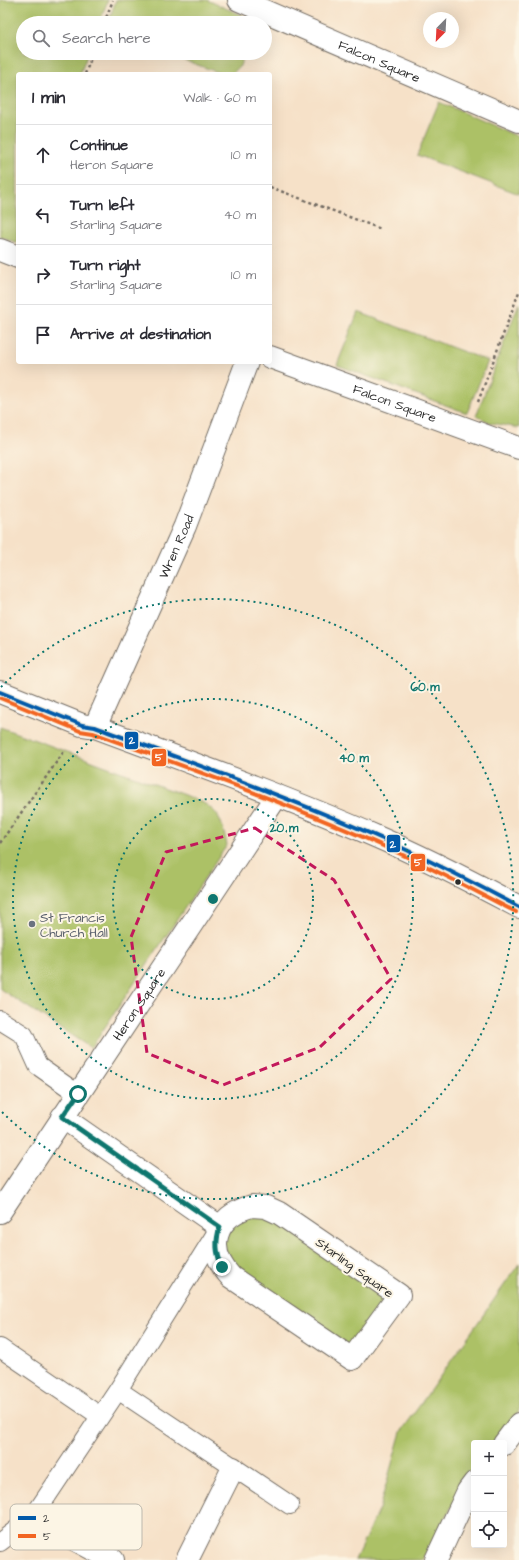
<!DOCTYPE html>
<html lang="en">
<head>
<meta charset="utf-8">
<style>
  body { margin:0; font-family:"Architects Daughter",sans-serif; background:#f7f7f7; color:#2b2b33 }
  .controls { position:absolute; right:12px; bottom:12px; display:grid; overflow:hidden; border-radius:4px; box-shadow:0 4px 16px #0002 }
  .controls button { width:36px; height:36px; display:grid; place-items:center; padding:0; border:0; border-bottom:1px solid #e1e1e2; background:#fff; color:#2b2b33; font:20px sans-serif }
  .compass { position:absolute; left:423px; top:12px; width:36px; height:36px; border-radius:50%; background:#fff; box-shadow:0 4px 16px #0002; rotate:204deg }
  .stop { position:absolute; width:12px; height:12px; margin:-9px; border:3px solid #0f766e; border-radius:50%; background:#fff }
  .stop.end { background:#0f766e; border-color:#fff; box-shadow:0 1px 4px #0008 }
  .list { margin:0; padding:0; list-style:none }
  h2 { display:flex; justify-content:space-between; align-items:center; height:52px; margin:0; padding:0 16px; font-size:17px }
  h2 small { font-size:13px; font-weight:400; color:#7c7c81 }
  .list li { display:grid; grid-template-columns:26px 1fr auto; gap:12px; align-items:center; box-sizing:border-box; height:60px; padding:0 16px; border-top:1px solid #e1e1e2 }
  .list b { display:block; font-size:15px; white-space:nowrap }
  .list p { margin:0; font-size:13px; white-space:nowrap; color:#7c7c81 }
  .list em { font-size:13px; font-style:normal; color:#7c7c81 }
  .icon { flex:none; width:22px; height:22px; fill:none; stroke:currentColor; stroke-width:2; stroke-linecap:round; stroke-linejoin:round }
  .map { position:relative; flex:none; width:519px; height:1560px; overflow:hidden }
  .search { position:absolute; background:#fff; box-shadow:0 4px 16px #0002; left:16px; top:16px; width:256px; height:44px; display:flex; align-items:center; gap:10px; box-sizing:border-box; padding:0 14px; border-radius:22px; color:#7c7c81; font-size:15px }
  .panel { position:absolute; background:#fff; box-shadow:0 4px 16px #0002; left:16px; top:72px; width:256px; height:292px; border-radius:4px }
  .map>svg:first-child { display:block }
  .green { fill:#acc166; stroke:#6c7648 }
  .lines { fill:none; stroke-linecap:round; stroke-linejoin:round }
  .lane-casing { stroke:#726b62; stroke-width:20 }
  .street-casing { stroke:#726b62; stroke-width:24 }
  .path { stroke:#726b62; stroke-width:2.5; stroke-dasharray:3 3; stroke-linecap:butt }
  .lane { stroke:#fff; stroke-width:18 }
  .street { stroke:#fff; stroke-width:22 }
  .bus-1-casing { stroke:#fcf5e5; stroke-width:7 }
  .bus-2-casing { stroke:#fcf5e5; stroke-width:7 }
  .bus-1 { stroke:#025aaa; stroke-width:4 }
  .bus-2 { stroke:#f26522; stroke-width:4 }
  .route { stroke:#0f766e; stroke-width:5 }
  .marked { fill:none; stroke:#c2185b; stroke-width:3; stroke-dasharray:8 5; stroke-linejoin:round }
  .ring { fill:none; stroke:#0f766e; stroke-width:2; stroke-dasharray:2 4 }
  .bus-dot { fill:#2b2b2b; stroke:#fcf5e5; stroke-width:1.5 }
  .worship-dot { fill:#6b7280; stroke:#fcf5e5; stroke-width:1.5 }
  .labels { text-anchor:middle; stroke-width:4; stroke-linejoin:round; paint-order:stroke }
  .street-label { font-size:13px; fill:#2b2b2b; stroke:#fcf5e5 }
  .worship-label { font-size:13px; fill:#5b616d; stroke:#fcf5e5; text-anchor:start }
  .key { fill:#fcf5e5; stroke:#bdb8ad; stroke-width:1 }
  .key-label { font-size:11px; fill:#2b2b2b }
  .centre { fill:#0f766e; stroke:#fcf5e5; stroke-width:2 }
  .ring-label { font-size:12px; text-anchor:middle; font-weight:bold; fill:#0f766e; stroke:#fcf5e5; stroke-width:4; stroke-linejoin:round; paint-order:stroke }
  .line-badge { stroke:#fcf5e5; stroke-width:1.5 }
  .badge-label { font-size:11px; text-anchor:middle; font-weight:bold; fill:#fff }
</style>
</head>
<body>
<div class="map">
<svg width="519" height="1560" viewBox="0 0 519 1560">
  <rect width="100%" height="100%" fill="#fcf5e5"/>
  <filter id="ink" filterUnits="userSpaceOnUse"><feTurbulence type="fractalNoise" baseFrequency=".025" numOctaves="2"/><feDisplacementMap in="SourceGraphic" scale="8" xChannelSelector="R" yChannelSelector="G"/><feConvolveMatrix kernelMatrix="1 2 1 2 8 2 1 2 1" color-interpolation-filters="sRGB"/></filter>
  <filter id="wash" filterUnits="userSpaceOnUse"><feTurbulence type="fractalNoise" baseFrequency=".012" numOctaves="4" result="noise"/><feDisplacementMap in="SourceGraphic" scale="16" xChannelSelector="R" yChannelSelector="G"/><feGaussianBlur stdDeviation="0.9" result="paint"/><feColorMatrix in="noise" values="0 0 0 0 0 0 0 0 0 0 0 0 0 0 0 0 0 1.4 0 .05"/><feComposite in="paint" operator="in"/></filter>
  <g filter="url(#wash)">
    <rect width="100%" height="100%" fill="#f6e1c8"/>
    <path class="green" d="M0,0h108l-9,23h-76v30h65l-8,21h-62l-1,169 -17,-7z
      M116,0h91l48,21v2h-147z
      M164,53h80l-4,13 -8,8h-9z
      M439,102l80,35v57l-102,-39z
      M519,303v125l-28,-5 -15,-7z
      M358,312l130,49 -21,52 -130,-48z
      M0,727l195,72c25,11 26,20 32,46l-136,203 -91,-59z
      M252,1206l147,89 -47,64 -121,-82 -11,-50z
      M519,1264v147l-26,32h-19v23l-52,94h-67l24,-51 22,-77z"/>
  </g>
  <g filter="url(#ink)">
    <g class="lines">
      <g class="lane-casing">
        <path id="lane" d="M0,1020l24,15 14,31 40,28
          M0,1348l100,68
          M118,1390l172,115
          M0,1542l33,-25 85,-127 100,-160"/>
      </g>
      <g class="street-casing">
        <g id="street">
          <path id="s1" d="M239,0l280,121"/>
          <path d="M0,250l18,7"/>
          <path id="s2" d="M270,357l249,91"/>
          <path d="M0,692l82,33 13,2c94,35 188,69 280,109 49,21 97,46 144,71"/>
          <path id="s3" d="M95,727l90,-201 62,-164"/>
          <path d="M62,1117l158,110"/>
          <path d="M252,1206l14,1 13,6 120,82 -47,64 -121,-82c-27,-29 -16,-61 21,-71z"/>
          <path id="s4" d="M0,1212l277,-416"/>
          <path d="M504,1444l15,-20"/>
          <path d="M33,1517l80,43"/>
          <path d="M187,1560l46,-92"/>
          <path d="M436,1560l32,-69 6,-8"/>
        </g>
      </g>
      <path class="path" d="M104,23l9,-23
        M85,74l8,-21
        M270,187l111,42
        M478,402l41,-110
        M0,843l65,-93"/>
      <use href="#lane" class="lane"/>
      <use href="#street" class="street"/>
      <g class="bus-1-casing">
        <path id="bus-1" d="M0,692l82,33 13,2c100,37 202,73 299,117 43,20 84,41 125,63"/>
      </g>
      <g class="bus-2-casing">
        <path id="bus-2" d="M0,698l80,33 13,2c101,37 202,73 299,117 42,19 83,41 124,62"/>
      </g>
      <use href="#bus-1" class="bus-1"/>
      <use href="#bus-2" class="bus-2"/>
    </g>
  </g>
  <g class="lines" filter="url(#ink)">
    <path class="route" d="M78,1094l-16,23 158,110c-5,15 -4,25 2,40"/>
  </g>
  <path class="marked" d="M255,828l79,52 57,99 -71,68 -97,38 -76,-32 -16,-116 35,-85z"/>
  <g class="ring">
    <circle cx="213" cy="899" r="100"/>
    <circle cx="213" cy="899" r="200"/>
    <path d="M1 687A300 300 0 1 1 1 1111"/>
  </g>
  <circle class="bus-dot" cx="458" cy="882" r="3.5"/>
  <circle class="worship-dot" cx="32" cy="924" r="4"/>
  <g class="labels">
    <g class="street-label">
      <text dy="5" stroke="none"><textPath href="#s1" startOffset="153">Falcon Square</textPath></text>
      <text dy="5" stroke="none"><textPath href="#s2" startOffset="133">Falcon Square</textPath></text>
      <text dy="5" stroke="none"><textPath href="#s3" startOffset="198">Wren Road</textPath></text>
      <text dy="5" stroke="none"><textPath href="#s4" startOffset="250">Heron Square</textPath></text>
      <text transform="translate(355 1267) rotate(36)" y="5">Starling Square</text>
    </g>
    <g class="worship-label">
      <text x="40" y="922">St Francis<tspan x="40" dy="15">Church Hall</tspan></text>
    </g>
  </g>
  <rect x="10" y="1504" width="132" height="46" rx="6" class="key"/>
  <rect x="18" y="1516" width="18" height="4" fill="#025aaa"/>
  <rect x="18" y="1534" width="18" height="4" fill="#f26522"/>
  <g class="key-label">
    <text x="43" y="1522">2</text>
    <text x="43" y="1540">5</text>
  </g>
  <circle cx="213" cy="899" r="6" class="centre"/>
  <g class="ring-label">
    <text x="425" y="691">60 m</text>
    <text x="354" y="762">40 m</text>
    <text x="284" y="832">20 m</text>
  </g>
  <g class="line-badge">
    <rect x="124" y="731" width="15" height="19" rx="4" fill="#025aaa"/>
    <rect x="151" y="748" width="16" height="19" rx="4" fill="#f26522"/>
    <rect x="386" y="834" width="15" height="19" rx="4" fill="#025aaa"/>
    <rect x="410" y="853" width="16" height="19" rx="4" fill="#f26522"/>
  </g>
  <g class="badge-label">
    <text x="132" y="744">2</text>
    <text x="159" y="761">5</text>
    <text x="393" y="848">2</text>
    <text x="418" y="866">5</text>
  </g>
</svg>
<div class="controls">
<button>+</button>
<button>−</button>
<button><svg class="icon" aria-label="locate" viewBox="0 0 24 24"><circle cx="12" cy="12" r="6"/><path d="M12 2v4M12 18v4M2 12h4M18 12h4"/></svg></button>
</div>
<svg class="compass" viewBox="-18 -18 36 36"><path d="M0-13l5 13h-10z" fill="#e53935"/><path d="M0 13l5-13h-10z" fill="#7c7c81"/></svg>
<div class="stop" style="left:78px;top:1094px"></div>
<div class="stop end" style="left:222px;top:1267px"></div>
<div class="search"><svg class="icon" aria-label="search" viewBox="0 0 24 24"><circle cx="10" cy="10" r="6"/><path d="M15 15l6 6"/></svg>Search here</div>
<section class="panel">
<h2>1 min<small>Walk · 60 m</small></h2>
<ul class="list">
<li><svg class="icon" aria-label="ahead" viewBox="0 0 24 24"><path d="M12 20V5M6 11l6-6 6 6"/></svg><div><b>Continue</b><p>Heron Square</p></div><em>10 m</em></li>
<li><svg class="icon" aria-label="left" viewBox="0 0 24 24"><path d="M17 20v-9H6M10 6l-5 5 5 5"/></svg><div><b>Turn left</b><p>Starling Square</p></div><em>40 m</em></li>
<li><svg class="icon" aria-label="right" viewBox="0 0 24 24"><path d="M7 20v-9h11M14 6l5 5-5 5"/></svg><div><b>Turn right</b><p>Starling Square</p></div><em>10 m</em></li>
<li><svg class="icon" aria-label="arrive" viewBox="0 0 24 24"><path d="M6 21V4h12l-3 4 3 4H6"/></svg><div><b>Arrive at destination</b></div></li>
</ul>
</section>
</div>
</body>
</html>
